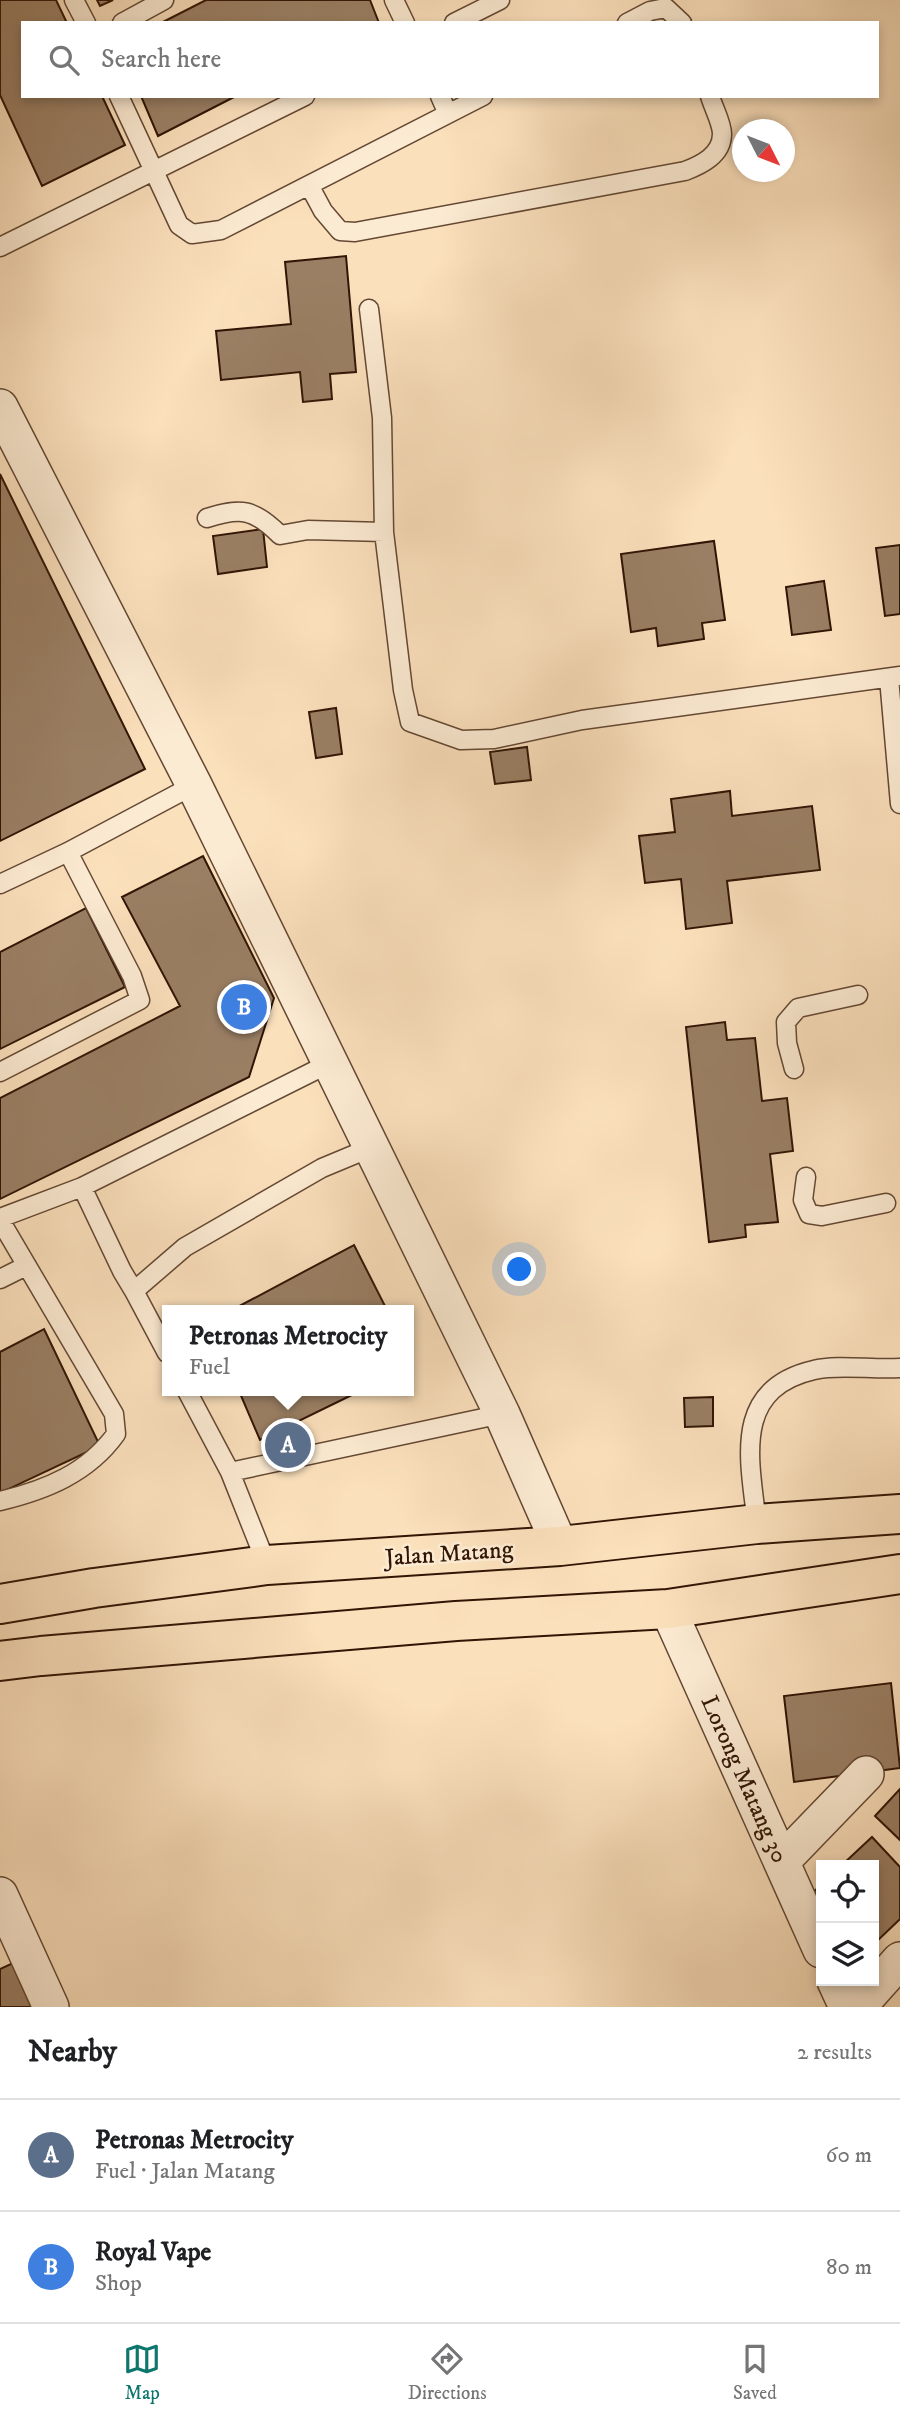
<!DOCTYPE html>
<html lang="en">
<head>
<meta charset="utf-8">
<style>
  body { margin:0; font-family:"IM FELL DW Pica",serif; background:#f2f2f2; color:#202124 }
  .controls { position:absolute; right:21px; bottom:21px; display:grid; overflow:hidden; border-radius:0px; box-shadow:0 4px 10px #0003 }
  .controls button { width:63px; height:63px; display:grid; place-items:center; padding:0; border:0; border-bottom:2px solid #e0e0e0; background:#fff; color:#202124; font:35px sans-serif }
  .compass { position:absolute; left:732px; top:119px; width:63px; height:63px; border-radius:50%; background:#fff; box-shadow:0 4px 10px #0003; rotate:132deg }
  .you { position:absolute; left:520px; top:1270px; width:24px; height:24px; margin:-18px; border:5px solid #fff; border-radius:50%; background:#1a73e8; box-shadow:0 0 0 10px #1a73e833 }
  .badge { display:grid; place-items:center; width:46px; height:46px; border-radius:50%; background:#0f766e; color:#fff; font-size:23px; font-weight:700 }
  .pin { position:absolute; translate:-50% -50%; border:4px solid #fff; box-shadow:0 2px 7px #0006 }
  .popup { position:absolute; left:162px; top:1305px; width:252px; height:91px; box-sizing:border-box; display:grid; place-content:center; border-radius:0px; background:#fff; filter:drop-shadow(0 2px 5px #0005); font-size:23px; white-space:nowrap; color:#757577 }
  .popup b { font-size:26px; color:#202124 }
  .popup::after { content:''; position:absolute; left:50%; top:100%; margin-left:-14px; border:14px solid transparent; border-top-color:#fff }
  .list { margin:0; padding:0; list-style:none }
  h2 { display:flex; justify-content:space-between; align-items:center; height:91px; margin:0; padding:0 28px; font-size:30px }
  h2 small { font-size:23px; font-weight:400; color:#757577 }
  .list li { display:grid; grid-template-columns:46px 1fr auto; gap:21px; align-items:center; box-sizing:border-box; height:112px; padding:0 28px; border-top:2px solid #e0e0e0 }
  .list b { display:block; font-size:26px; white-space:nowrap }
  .list p { margin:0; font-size:23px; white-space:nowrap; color:#757577 }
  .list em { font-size:23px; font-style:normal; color:#757577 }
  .icon { flex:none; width:38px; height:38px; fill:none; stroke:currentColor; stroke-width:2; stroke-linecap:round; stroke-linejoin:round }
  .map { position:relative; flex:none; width:900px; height:2007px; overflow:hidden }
  .search { position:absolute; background:#fff; box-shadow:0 4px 10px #0003; left:21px; right:21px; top:21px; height:77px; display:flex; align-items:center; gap:18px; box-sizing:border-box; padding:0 24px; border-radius:0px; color:#757577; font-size:26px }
  .sheet { height:315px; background:#fff }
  nav { display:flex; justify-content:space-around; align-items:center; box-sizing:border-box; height:98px; border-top:2px solid #e0e0e0; background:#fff; font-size:19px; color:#757577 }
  nav a { display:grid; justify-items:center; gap:4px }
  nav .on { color:#0f766e }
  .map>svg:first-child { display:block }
  .building { fill:#9a7f64; stroke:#311505; stroke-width:2 }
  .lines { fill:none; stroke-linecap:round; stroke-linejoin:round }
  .lane-casing { stroke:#644833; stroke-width:21 }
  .street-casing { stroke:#644833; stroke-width:38 }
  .primary-casing { stroke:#311505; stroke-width:42 }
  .lane { stroke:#fcebd3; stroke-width:18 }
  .street { stroke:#fcebd3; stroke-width:35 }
  .primary { stroke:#fbe0bc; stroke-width:38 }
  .labels { text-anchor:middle; stroke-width:5; stroke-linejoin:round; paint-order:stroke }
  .street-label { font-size:24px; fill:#311505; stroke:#fcebd3 }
</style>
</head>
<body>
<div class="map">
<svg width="900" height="2007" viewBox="0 0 900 2007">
  <rect width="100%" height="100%" fill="#fbe0bc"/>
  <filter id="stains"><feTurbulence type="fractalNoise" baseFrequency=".00286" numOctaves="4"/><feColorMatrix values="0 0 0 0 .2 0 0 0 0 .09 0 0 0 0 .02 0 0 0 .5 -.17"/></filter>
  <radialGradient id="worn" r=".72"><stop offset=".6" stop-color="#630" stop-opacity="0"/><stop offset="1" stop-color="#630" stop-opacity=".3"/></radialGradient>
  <path class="building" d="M0,0h56l11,23h-44v73h79l23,49 -83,41 -42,-91z
    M97,0h16l-13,6z
    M206,0h164l9,23h-218z
    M141,96h95l-78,40z
    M346,256l10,116 -26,2 2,25 -29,3 -3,-30 -79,8 -5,-49 75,-7 -6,-62z
    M0,474l145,295 -145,72z
    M263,529l4,38 -49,7 -5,-38z
    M714,541l11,79 -23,3 2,16 -46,7 -2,-18 -25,4 -10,-78z
    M900,545v69l-15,2 -9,-68z
    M824,581l7,49 -39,5 -6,-48z
    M336,708l6,46 -26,4 -7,-46z
    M527,747l4,33 -36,4 -5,-32z
    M730,791l2,25 80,-10 8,64 -93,11 5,42 -46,6 -5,-50 -36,4 -6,-47 36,-4 -4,-33z
    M203,856l71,142 -25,79 -249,122v-101l180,-92 -58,-109z
    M86,908l39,79 -125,62v-97z
    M725,1022l2,18 28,-2 7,63 25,-3 6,53 -23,3 8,68 -33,3 1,12 -37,5 -23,-215z
    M354,1245l33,65h-155z
    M44,1329l56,117 -100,47v-141z
    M239,1391h121l-100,49z
    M713,1397v29l-28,1 -1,-29z
    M891,1683l9,85 -106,14 -10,-86z
    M900,1789v51l-25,-24z
    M872,1837l28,30v52l-26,25v-79h-32z
    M821,1885v20l-10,-11z
    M13,1963l20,44h-33v-38z"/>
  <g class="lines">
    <g class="lane-casing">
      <path id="lane" d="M74,0l12,23
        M394,0l11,23
        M122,23l42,-23
        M454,23l46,-23
        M627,23l23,-12 16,-3 16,15
        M119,96l60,129 13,9 29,-4 262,-134
        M440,96l8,18
        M309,185l14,26 17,20 15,1 330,-61c16,-6 37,-16 37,-37 0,-11 -9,-27 -12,-38
        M0,247l305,-151
        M369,309l13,109 2,114 19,158 7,32 51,18 33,-1 88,-19 318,-44
        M207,518c34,-11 47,-9 73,17l28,-5 76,2
        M889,678l11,126
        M0,884l68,-32 126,-67
        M794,1069l-7,-26 -1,-21 12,-14 60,-13
        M0,1072l140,-72 -8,-24 -64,-124
        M806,1177l-3,23 6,14 13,2 64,-13
        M82,1187l40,84 12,20
        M0,1218l82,-31 248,-124
        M0,1220l114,194 2,20c-28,39 -70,56 -116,67
        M0,1279l26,-13
        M167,1353l-33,-62 51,-44 137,-79 48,-20
        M187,1391l43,81 37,93
        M230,1472l272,-58
        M757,1524c-7,-63 -26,-135 57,-154 23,-6 60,0 86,-2"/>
    </g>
    <g class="street-casing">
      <path id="street" d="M0,407l194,378 308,629 58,132
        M668,1609l153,341
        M782,1861l84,-87
        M0,1895l51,112
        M835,1981l12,26
        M858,2007l42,-47"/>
    </g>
    <g class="primary-casing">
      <path id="primary" d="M0,1604l94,-16 173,-23 293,-19 197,-22 143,-10
        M0,1661l41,-5 415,-35 212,-12 232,-35"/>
    </g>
    <use href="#lane" class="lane"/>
    <use href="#street" class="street"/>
    <use href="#primary" class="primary"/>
  </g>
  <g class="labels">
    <g class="street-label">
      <text transform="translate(449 1553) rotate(-4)" y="8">Jalan Matang</text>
      <text transform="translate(745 1779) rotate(66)" y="8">Lorong Matang 30</text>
    </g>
  </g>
  <rect width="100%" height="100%" filter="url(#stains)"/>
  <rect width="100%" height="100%" fill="url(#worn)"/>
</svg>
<div class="controls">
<button><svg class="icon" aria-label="locate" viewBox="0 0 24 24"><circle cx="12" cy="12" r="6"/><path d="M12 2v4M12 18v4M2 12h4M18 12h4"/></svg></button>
<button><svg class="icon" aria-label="layers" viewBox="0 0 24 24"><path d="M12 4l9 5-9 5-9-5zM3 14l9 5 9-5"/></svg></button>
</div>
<svg class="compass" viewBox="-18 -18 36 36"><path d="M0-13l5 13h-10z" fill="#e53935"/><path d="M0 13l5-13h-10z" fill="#757577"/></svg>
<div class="you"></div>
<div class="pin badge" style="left:288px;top:1445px;background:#5c6f8a">A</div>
<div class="popup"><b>Petronas Metrocity</b>Fuel</div>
<div class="pin badge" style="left:244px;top:1007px;background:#3f7fe0">B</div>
<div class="search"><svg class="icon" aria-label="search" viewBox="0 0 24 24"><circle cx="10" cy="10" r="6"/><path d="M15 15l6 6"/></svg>Search here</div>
</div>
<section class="sheet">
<h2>Nearby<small>2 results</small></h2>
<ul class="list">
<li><span class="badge" style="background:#5c6f8a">A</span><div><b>Petronas Metrocity</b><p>Fuel · Jalan Matang</p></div><em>60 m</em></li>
<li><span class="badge" style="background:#3f7fe0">B</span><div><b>Royal Vape</b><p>Shop</p></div><em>80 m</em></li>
</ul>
</section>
<nav>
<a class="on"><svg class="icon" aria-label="map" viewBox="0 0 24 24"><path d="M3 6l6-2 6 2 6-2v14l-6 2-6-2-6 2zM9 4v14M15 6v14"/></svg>Map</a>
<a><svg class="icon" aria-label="directions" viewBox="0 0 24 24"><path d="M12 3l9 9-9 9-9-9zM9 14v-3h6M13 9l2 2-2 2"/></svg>Directions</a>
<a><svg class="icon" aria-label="saved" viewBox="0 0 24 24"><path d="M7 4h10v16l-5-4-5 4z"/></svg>Saved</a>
</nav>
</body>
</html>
